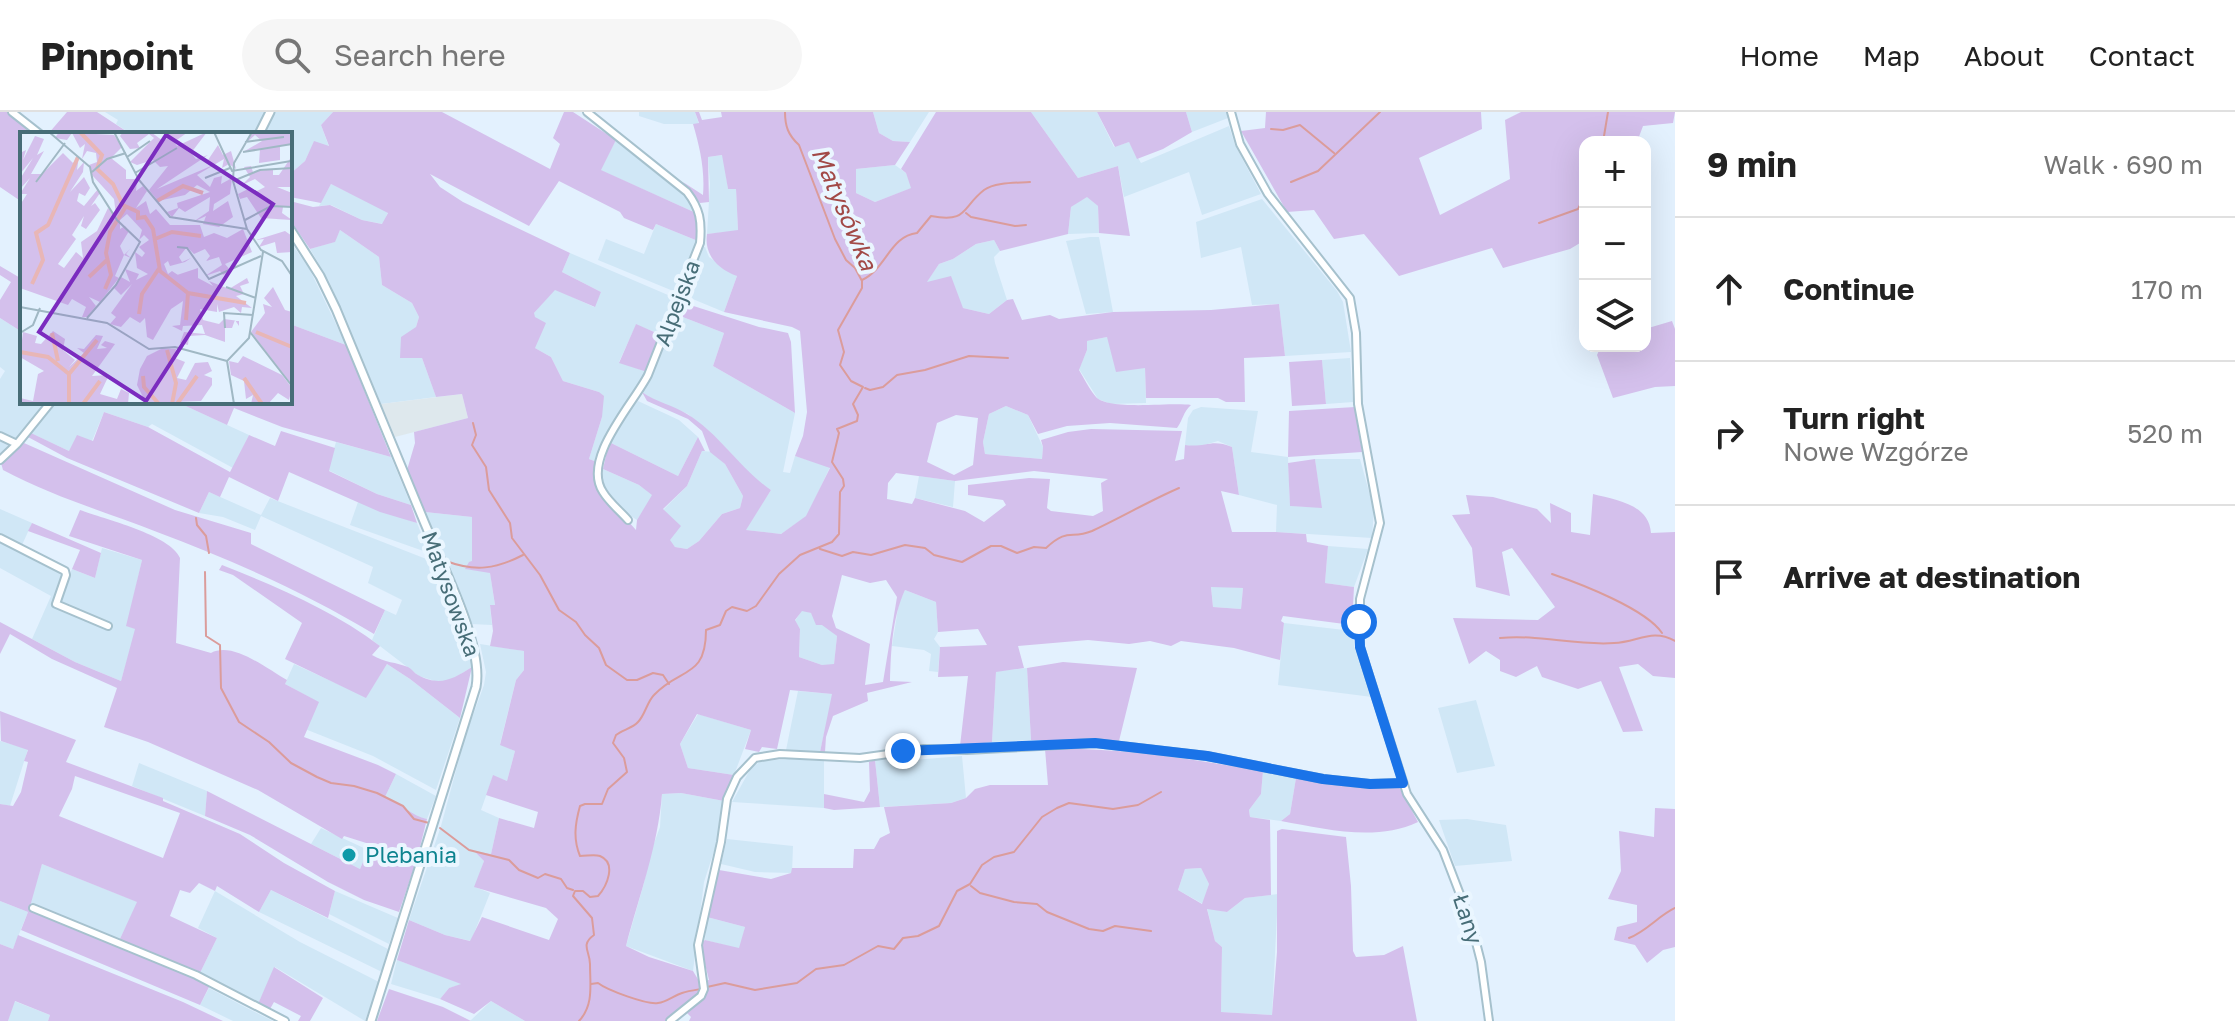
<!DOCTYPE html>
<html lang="en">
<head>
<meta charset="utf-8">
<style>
  body { margin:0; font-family:"Golos Text",sans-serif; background:#f6f6f6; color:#222 }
  .controls { position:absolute; right:24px; top:24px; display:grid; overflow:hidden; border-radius:16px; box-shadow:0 8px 32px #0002 }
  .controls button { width:72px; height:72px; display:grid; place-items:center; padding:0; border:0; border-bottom:2px solid #e0e0e0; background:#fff; color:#222; font:40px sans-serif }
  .stop { position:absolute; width:24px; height:24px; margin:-18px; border:6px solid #1a73e8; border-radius:50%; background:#fff }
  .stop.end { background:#1a73e8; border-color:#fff; box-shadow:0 2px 8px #0008 }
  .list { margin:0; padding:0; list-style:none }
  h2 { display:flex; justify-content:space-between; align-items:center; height:104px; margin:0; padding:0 32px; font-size:34px }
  h2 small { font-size:26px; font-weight:400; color:#767676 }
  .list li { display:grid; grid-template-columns:52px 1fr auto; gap:24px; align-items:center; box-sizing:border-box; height:144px; padding:0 32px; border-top:2px solid #e0e0e0 }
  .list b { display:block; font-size:30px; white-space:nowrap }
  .list p { margin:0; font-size:26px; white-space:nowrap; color:#767676 }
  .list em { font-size:26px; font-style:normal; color:#767676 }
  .icon { flex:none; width:44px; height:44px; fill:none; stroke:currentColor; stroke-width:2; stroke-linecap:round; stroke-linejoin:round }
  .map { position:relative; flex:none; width:1675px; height:909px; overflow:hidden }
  header { display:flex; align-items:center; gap:48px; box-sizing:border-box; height:112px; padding:0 40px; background:#fff; border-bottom:2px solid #e0e0e0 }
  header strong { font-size:38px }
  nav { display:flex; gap:44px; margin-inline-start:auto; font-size:28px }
  .search { width:560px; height:72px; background:#f6f6f6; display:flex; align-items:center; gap:20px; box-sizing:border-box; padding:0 28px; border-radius:44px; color:#767676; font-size:30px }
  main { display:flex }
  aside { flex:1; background:#fff }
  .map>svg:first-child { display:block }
  .residential { fill:#d0e7f6 }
  .industrial { fill:#dee8ed }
  .green { fill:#d4c0ec; fill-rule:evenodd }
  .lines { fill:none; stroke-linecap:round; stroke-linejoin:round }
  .stream { stroke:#db9c9b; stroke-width:2 }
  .minor-casing { stroke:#a6c1cd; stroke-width:10 }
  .tertiary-casing { stroke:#a6c1cd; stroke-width:11 }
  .minor { stroke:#fff; stroke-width:6 }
  .tertiary { stroke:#fff; stroke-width:7 }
  .route { stroke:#1a73e8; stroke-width:10 }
  .culture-dot { fill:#0f9aa8; stroke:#eaf6ff; stroke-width:3 }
  .labels { text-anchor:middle; stroke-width:8; stroke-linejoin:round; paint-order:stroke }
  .street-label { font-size:22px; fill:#476d77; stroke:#eaf6ff }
  .culture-label { font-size:22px; fill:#0d838f; stroke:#eaf6ff; text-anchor:start }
  .water-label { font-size:24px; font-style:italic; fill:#a24947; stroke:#eaf6ff }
  .inset-river { fill:none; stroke:#e8b6b6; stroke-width:4 }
  .inset-road { fill:none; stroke:#a0b8c4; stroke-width:2 }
  .view { fill:#7b2cbf; fill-opacity:0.15; stroke:#7b2cbf; stroke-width:4 }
  .inset-edge { fill:none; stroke:#476d77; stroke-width:4 }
</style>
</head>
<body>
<header>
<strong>Pinpoint</strong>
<div class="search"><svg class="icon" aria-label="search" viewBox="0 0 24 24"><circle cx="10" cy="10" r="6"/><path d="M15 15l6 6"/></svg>Search here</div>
<nav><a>Home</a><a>Map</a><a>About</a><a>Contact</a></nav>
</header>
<main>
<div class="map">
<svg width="1675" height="909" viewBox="0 0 1675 909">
  <rect width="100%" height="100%" fill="#e3f1fe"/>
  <path class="residential" d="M105,0h228l-12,13 8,22 -15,-5 -9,19 -15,13v-40h-166l1,-4 -9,-6 2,-4z
    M639,0h56l4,12h-35l-25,-8z
    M873,0h56l-19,30 -17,-1 -14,-8z
    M1031,0h66l17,35 15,-5 12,21 88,-37 6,19 26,49 -59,21 -13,-43 -65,25 -6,-31 -40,12z
    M1186,0h41l1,6 -36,14z
    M616,28l66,50 11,14 3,9 -96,-43z
    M723,43l5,34 8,-1 2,43 -31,3 3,-50 -2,-27z
    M895,53l11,8 6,15 -37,14 -19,-9v-24z
    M331,72l57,28 -5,12 -21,-4 -31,-15 -12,1z
    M1087,84l11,10 1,27 -31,1 3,-27z
    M1262,87l75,92 6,11 8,50 -66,4 -6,-52 -27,1 -11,-58 -40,11 -5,-36z
    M656,112l42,17 -20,52 -80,-33 8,-21 38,15z
    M340,118l39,27 3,28 30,18 7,14 -3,10 6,31 14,39 -55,7 -52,-123 -19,-32 24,-7z
    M1090,125h9l14,75 -27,2 -20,-73z
    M994,128l6,11 -6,6 1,6 12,37 -18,14 -26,-6 -37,-25 13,-19 14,-5 23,-15z
    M290,129l20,29 36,75 -56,-21z
    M705,135l4,10 28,19 -13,36 -41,-17 17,-47z
    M570,141l105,45 -15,36 -24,-9 -17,37 28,10 -10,21 -28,34 -12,35 -8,-3 13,-42 -3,-25 -36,-11 -12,-24 -16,-9 -1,-35 21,-24 39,18 7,-15 -39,-20z
    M675,202l49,19 -11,33 82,47 -12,59 7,1 5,-17 35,11 -23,49 -26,18 -36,-4 26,-40 -17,-11 -29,-32 -37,-33 -33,-13 -13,-9z
    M0,206l22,14v70h155l72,33 -16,33 -81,-44 -4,3 -44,-15 -12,29 -23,10 -45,-21 -24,24v-75l5,-8 -5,-4z
    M1107,225l38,30 1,36 -35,1 -13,-5 -19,-30 8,-19v-9z
    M1350,246l3,44 -27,2 -4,-44z
    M638,289l41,19 19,17 -20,39 -69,-34 12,-22z
    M1006,294l22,9 15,32 -1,12 -57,-5 -2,-12 6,-28z
    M1201,295l57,4 -7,41 37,5 2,49 31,1 -6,-48h45l14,51 -2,28 -96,-6 1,-27 -38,-10 -7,-48 -14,-6 -21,6 -12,-2 3,-27 5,-8z
    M336,330l55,15 20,48 -34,-11 -49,-24z
    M702,339l12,1 11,12 18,32 -3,12 -18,6 -23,27 -12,8 -12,-2 -6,-7 -6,-30 24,-24z
    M603,357l36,16 14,10 -16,25 -15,-10 -16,-16 -5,-15z
    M919,364l36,5 -2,26 -38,-9z
    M209,380l52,23 9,-17 164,64 23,55 15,44v6l-24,15 -7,1 -22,-7 -47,-36 13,-30 11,5 6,-15 -34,-17 5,-16 -112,-51 -6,14 -32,-13 -24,-4z
    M358,390l59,21 12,30 -79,-28z
    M0,397l32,14 -10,22 -22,-11z
    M425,400l47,5v45l-6,7 24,3 5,34h-5l2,19 -21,-1z
    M0,429l61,29 3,4 -5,25 13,-30 23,9 7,-30 40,12 -15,66 9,3 -15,52 -46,-19 -43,-23 19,-43 -51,-28z
    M1328,434l40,3 -14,38 -29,-4z
    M1211,474l32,2 -2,21 -28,-2z
    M905,478l31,12 2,30 -4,7 6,8 -2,25 -9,-1 2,-17 -7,-4 -32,-4 7,-44z
    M802,498l9,3 26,23 -3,29h-12l-23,-8 1,-28 -5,-8z
    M1284,511l69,8 1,15 18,51 -94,-12z
    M480,532l44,7v19l-8,10 -16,64 15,7 -8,30 -14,-5 -12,34 18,8 -8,36 -16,-2 9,9 -9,26 15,6 -19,48 -26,-6 -36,-15 32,-94 24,-89 19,-52 2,-13z
    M294,552l72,33 21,-33 23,15 50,39 -24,72 -63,-34 -68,-27 13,-27 -33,-18z
    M1027,556l4,72 -39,2 4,-71z
    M798,579l35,3 -13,58 -34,-2z
    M1476,588l19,66 -38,7 -19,-65z
    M698,602l53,16 -17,45 -46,-7 -8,-24z
    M0,629l28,8 -18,57 -10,-2z
    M962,644l4,42 -15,5 -71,4 -5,-47h38z
    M790,647l34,2v47l-92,-6 19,-34 10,-7z
    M139,651l68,28 -2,25 -73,-30z
    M1263,659l33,7 -6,36 -9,7 -31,-4 -1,-7 12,-16z
    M396,662l40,22 -9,23 -10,-2 -32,-20z
    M681,681l43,8 -6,38 -14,43 -11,89 -67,-25 18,-63 6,-29 10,-27 2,-33z
    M1467,707l39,6 6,36 -57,5 -16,-46z
    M321,716l47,22 -8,19 -49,-25z
    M727,727l66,7 -1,27 -37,-1 -34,-8z
    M42,752l96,38 -19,39 -89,-38z
    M1201,756l8,16 -6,20 -25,-14 7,-21z
    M271,778l117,59 -6,23 -123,-60z
    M215,779l85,51 79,40 -14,39 -90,-54 -17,37 -58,-31 17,-35 -19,-10z
    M335,779l63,27 -9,26 -60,-30z
    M1278,782l-6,121 -51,-3 1,-65 -7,-6 -8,-33 20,4 18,-14z
    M0,789l28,11 -15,37 -13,-5z
    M707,805l38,10 -5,22 -35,-9z
    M397,848l66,24 -14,4 -9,11 -49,-15z
    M209,876l36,19 28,14h-40l-33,-16z
    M14,889l36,14 -2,6h-40z
    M491,889l34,20h-55z"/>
  <path class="industrial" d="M462,282l6,24 -73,19 -14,-33z"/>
  <path class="green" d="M0,0h9l26,22h-13v68l-22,-15z
    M67,0h30l29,19 -2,3h-76z
    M333,0h109l108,57 10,-25 -7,-6 11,-26h9l43,28 -15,30 95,43 2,28 -42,-17 -3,6 -29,-12 -4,-6 -61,-31 -30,45 -99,-52 10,13 23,15 107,51 -8,19 39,20 -6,15 -40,-17 -21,23 1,4 11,6 -11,25 16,9 12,24 36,11 5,4 -2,21 -13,42 8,3 -3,21 42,47 1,-10 15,-25 -13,-10 -36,-16 6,-27 69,34 20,-39 7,14h-3l-15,35 -24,23 18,17 -11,14 5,7 12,2 12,-8 23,-27 18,-6 3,-12 -18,-32 -15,-12 -8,-21 -14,-12 -41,-18 -5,-9c14,10 31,13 45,22 33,20 53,55 84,76l-25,40 35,4 25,-18 24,-48 -35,-12 8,-20 4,-24 -7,-81 -8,-4 -68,-15 13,-36c-20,-7 -33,-22 -30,-42l31,-4 -2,-41h-8l-6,-34 -14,2 1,45 -9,1 -17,-21 20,13c2,-25 -3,-47 -10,-71l6,-1 -4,-11h4l3,8 20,-3 -1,-5h152l6,21 14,8 17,1 -15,23 -39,4v24l19,9 36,-14 -5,-15 -5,-4 35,-57h95l47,66 40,-12 12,70 -31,-3 -1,-27 -11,-9 -16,10 -3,27 -68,17 -6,-11 -18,4 -23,15 -14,5 -12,18 24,-6 12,32 26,6 18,-14 6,-1 9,21 28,-5 9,4 54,-7 98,-2 68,-6 6,52 -41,2 1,44h-19l-8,-4h-72l-1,-30 -29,4 -9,-35 -20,4v9l-8,20c5,8 10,19 17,27 13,14 74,5 95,8 -8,7 -8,15 -14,23l-67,-5 -43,3 -29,8 -10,-19 -22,-9 -17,8 -6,28 2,12 57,5 1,-12 -2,-7 27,-8 23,-3 91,2 -7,30 9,-2 1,-14c21,3 26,-7 47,2l7,48 -18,-4 11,41h44l30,2 1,8 21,4 -3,37 29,4 -2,38 -69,-9 -2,5 3,2 -4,37 -46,-12 -53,-7 -10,5 -21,-5 -21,3 -41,-4 -70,6 6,22 -28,4 -4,70 -32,4 8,-70 -30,1 2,-30 47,-2 -9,-16 -40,3 -2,-30 -31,-12c-13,28 -14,61 -15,91l22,1 -45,11 1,8 -35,15 -7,21 -1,15h-5l12,-58 -42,-4 -13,59 -15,-2 -3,5 -14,-3 6,-19 -54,-16 -17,30 8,24 46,7 -10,26 -43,-8 -19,1c-4,52 -23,102 -36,152l23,11 44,14 6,10 10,-1 -9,-36 5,-4 34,8 6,-21 -38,-10 12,-47 52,9 20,-6 1,-5h61l1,-19h20l6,-11 10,-5 -6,-26 67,-4 15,-5 9,-9 15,-4h58l-3,-36c74,-2 145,10 218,22l-2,23 -12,16 1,7 20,3 1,75 -26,3 -18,14 -20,-3 8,32 7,6 -1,65 51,3 5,-63v-121l5,-2 64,8 5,49 2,65 3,6 28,-2 19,-9 14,75h-728l2,-4 -4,-4 -12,-1 -9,9h-141l-34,-20 -17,13 -34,-15 9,-11 12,-4 -64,-24 12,-40 36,15 25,6 12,-24 67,23 9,-21 -12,-11 -72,-21 10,-26 -10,-10 17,3 8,-36 35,10 4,-16 -52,-17 7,-20 14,6 8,-30 -15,-6 16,-65 8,-10v-19l-34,-5 3,-15 -3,-26h5l-5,-32 -25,-4 4,-7 3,-1v-44l-47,-5 -18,-42 8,-27 -1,-11 54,-14 -6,-24 -26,3 -14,-39h-22l1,-21 15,-10 3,-10 -7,-14 -30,-18 -3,-28 -39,-27 -5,12 -25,7 -20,-29v-19l23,6 17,-2 32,15 20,4 6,-11 -57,-29 -10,19 -31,-6v-23l15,-13 9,-20 15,5 -8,-21zM956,303l22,3 -5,47 -19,10 -27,-13 10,-39zM1034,359l74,8 -7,4 2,28 -10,5 -42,-5 -4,-3 3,-29 -21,-1 -61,7v10l35,5 3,5 -22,17 -19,-11 -50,-13 -3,6 -25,-5 1,-16 8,-10 59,8zM842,463l28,8 16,-3 11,17 -14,85 -18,3 5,-41 -34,-16 -4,-12zM1211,475l32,1 -2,21 -28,-2zM802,499l9,2 5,12h6l15,11 -3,28 -12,1 -23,-8 1,-28 -5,-9zM1201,756l8,16 -7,20 -24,-14 7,-21z
    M1097,0h89l6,20 -29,17 -26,10 -8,-17 -14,5z
    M1266,0h215l1,17 -63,29 21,57 70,-36 -5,-59 16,-8h154l-2,11 -30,3 -6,16h-52v98l-15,9 -67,19 -11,-20 -93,28 -35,-42 -30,5 -20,-29 -27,2 -46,-81 24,-3z
    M0,154l22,13v53l-22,-14v-18l11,-18 -11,-7z
    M681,190l78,25 29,6 3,9 4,71 -82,-47 11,-33 -49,-19z
    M1672,209l3,8v57l-20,1 -42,11 -16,-43 4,-9h44v-17z
    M290,212l56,21 45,112 -109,-30 -48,-19 -7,17 -50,-23h113z
    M636,212l25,11 -14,37 -28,-9z
    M1322,248l4,44 -34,2 -3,-44z
    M1355,295l7,45 -74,5 1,-46z
    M104,300l44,15 82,45 19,-37 26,11 6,-15 54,17 -6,23 48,23 34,11 6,18 -37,-11 -91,-40 -11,29 -49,-24 -9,20 -11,-5 -10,21 -132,-55 -39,-21 3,-4 38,18 8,-16 16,6z
    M24,331l151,67 76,23v11l134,66 -11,24c-68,-41 -142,-74 -217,-102 -51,-20 -106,-36 -154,-62l-2,-7z
    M1315,347l7,49 -32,-2 -2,-43z
    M1593,382c23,6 56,10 58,39l24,-1v146l-22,-2 -15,-12 -19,3 24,64 -20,1 -22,-51 -23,8 -36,-12 -5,-11 -21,11 -16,-6v-11l-14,-9 -17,13 -16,-46 85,2 17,-13 -43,-59 -10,4 8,44 -34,-9 -4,-39 -20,-33 18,-1 -4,-19 27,2 44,12 14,14 -1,-20 21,10v19l19,3z
    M80,398c24,9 91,25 100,48l-4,85 35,10c22,-12 56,16 76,27l-2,4 34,18 -15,35 74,28 18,9 -11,23c15,6 27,19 42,22l-10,40 -73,-23 -2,3 -84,-49 -110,-48 -44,-15 13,-39 -65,-29 -42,-25 -10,20v-32l75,40 46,19 14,-52 -9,-3 16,-66 -73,-24z
    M32,411l69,30 -6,25 -23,-9 8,-19 -52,-19z
    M222,453c55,22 112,46 158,81l-8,9c13,8 24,7 36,12 4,2 6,6 10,8 22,12 35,4 54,-8l-12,51 -50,-39 -23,-15 -21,34 -81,-39 17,-36 -69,-48 -14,-5z
    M1063,550l74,6 -18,73 -88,-1 -4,-72z
    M0,599l76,29 -10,22 97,36v3l77,33 44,29 51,28 -7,27 -57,-28 -12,22 -42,-26 -2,5 -16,-8 -9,10 -10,-3 -10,26 47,22 -17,35 -81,-32 18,-39 -95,-38 -13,46 166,66 15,9 -10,20 -179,-75 7,-18 -28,-11v-97l13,2 8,-14 7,-30 -4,-1 4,-11 -27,-9zM75,664l105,37 -17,45 -104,-42 13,-27z
    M875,648l5,47 -46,3 -10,-2v-14l40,8 6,-11 -1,-29z
    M1296,666l103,9 19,35c-42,20 -93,7 -137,-1l9,-7z
    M207,679l153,78 8,-19 39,10 8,5 -16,47 -35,-12 -36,-18 -78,-47 -45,-19z
    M1655,696l20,1v138l-12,3 -16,13 -12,-18 -21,-5 3,-13 20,-5v-17l-29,-6 13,-28 -2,-40 35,6z
    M18,823l165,67 40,19h-175l2,-6 -35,-14 -7,20h-8v-77l13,5z
    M274,855l49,31 -13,23h-12l3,-5 -27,-14 -4,7 -12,-5z
    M389,877l54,18 28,14h-94z"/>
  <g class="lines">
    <path class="stream" d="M1271,17l12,1 17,-5 34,28
      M1603,30l5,-30
      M1291,70l27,-11 62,-59
      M966,101l5,4 44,9 11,-1
      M1539,111l39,-14 7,-14
      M862,168c24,-11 28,-44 55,-47l14,-17c37,7 30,-8 53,-26 11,-8 33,-7 46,-8
      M865,276l5,2 13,-3 14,-12 28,-5 44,-14 39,2
      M473,311l3,12 -4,10 14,22 3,23 21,33 2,15 28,37 19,35 17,12 9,13 14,13 7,17 21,15h10l16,-7 10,2 6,9
      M196,406l1,7 9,11 3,17
      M820,437l22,7 11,-4 18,3 34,-10 20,3 9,7 28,7 29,-16h10l16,7 17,-6 12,1c23,-21 24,-8 46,-17 30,-14 57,-30 87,-43
      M430,443h2
      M446,449c29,11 50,8 77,-6
      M205,460l1,64 14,9 1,43 18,34 30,20 22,21 26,14 14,6 23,3 23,7 26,13 11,13 15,4
      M1552,462c29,10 94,35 110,59
      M1500,526c38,-4 76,8 114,5 24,-1 38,-15 61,-2
      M440,716l29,22 40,10 10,10 19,8 7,-4 16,5 6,9 6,2
      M971,774l9,7 34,9 23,2 10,8 42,17 14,2 12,-5 36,5
      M1629,826c18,-7 29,-22 46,-30
      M591,872l7,-1c9,7 49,22 60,20 9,-1 15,-7 24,-10 6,-2 13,-3 19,-4
      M707,875l18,-4 30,7 42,-7 19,-14 28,-4 34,-19 16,3 9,-11 15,-2 21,-10 18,-35 13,-7 12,-19 12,-8 20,-5 28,-35 15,-9 12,-5 44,6 25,-4 23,-13
      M579,909c15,-16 11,-36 11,-57 0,-13 -10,-19 4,-29l-2,-17 -19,-22 2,-5h8l7,6 8,-1c9,-10 19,-33 2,-40 -6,-2 -13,0 -20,0 -7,-17 -5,-32 0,-50l5,-2h17l6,-15 19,-17 -3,-14 -11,-15 3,-8c6,-5 17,-7 22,-13 7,-7 9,-20 16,-27 26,-28 52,-16 52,-65l14,-5 6,-14 6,-4 15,4 9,-5 23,-32 21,-19 32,-13 7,-8 1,-42 4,-6 -1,-7 -11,-17 7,-29 -2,-4 20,-8 1,-6 -5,-11 10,-17 -12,-6 -11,-16 4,-13 -6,-22 24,-42v-7l-7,-13 -9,-8 -11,-21 -36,-94c-11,-10 -14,-19 -14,-33"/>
    <g class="minor-casing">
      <path id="minor" d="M12,0l28,22
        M587,0l100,80c13,17 15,29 13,51l-52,132c-14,28 -67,84 -45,117 6,10 17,19 25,28
        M1231,0l9,32 28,50 82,104 6,35 2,71 22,119 -20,76v48l47,147 36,56 28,73 10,39 8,59
        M0,324l17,8
        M0,348l17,-16 34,-42
        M0,426l65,33 1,4 -10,29 52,22
        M33,796l163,67 89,46
        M670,909l31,-25 3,-7 -6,-44 23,-103 6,-43 10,-22 18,-19 25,-4 80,4 64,-9 43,1 128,-7 112,13 116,23 47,5 33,-1"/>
    </g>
    <g class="tertiary-casing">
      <path id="tertiary" d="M259,22l11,-22
        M290,117l30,47 16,33c29,70 58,140 87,210 17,42 61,125 53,168l-105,334"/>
    </g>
    <use href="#minor" class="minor"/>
    <use href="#tertiary" class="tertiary"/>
  </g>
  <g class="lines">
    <path class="route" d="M903,639l192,-8 112,13 116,23 47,5 33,-1 -43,-136 -1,-25"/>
  </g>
  <circle class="culture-dot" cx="349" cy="743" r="8"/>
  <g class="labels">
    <g class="street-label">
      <text transform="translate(677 191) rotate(-69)" y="8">Alpejska</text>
      <text transform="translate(451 482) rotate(70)" y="8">Matysowska</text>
      <text transform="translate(1468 807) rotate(72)" y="8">Łany</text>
    </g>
    <g class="culture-label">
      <text x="365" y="751">Plebania</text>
    </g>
    <g class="water-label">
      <text transform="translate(844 97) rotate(67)" y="8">Matysówka</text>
    </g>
  </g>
  <g transform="translate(20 20)">
    <rect width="272" height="272" fill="#e3f1fe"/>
    <path d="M39,0l55,3 8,12 -11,11 15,12v9h11l-1,12 7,-5 4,5 -11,17 10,-7 4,13 6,-5 14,16h30l4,12 10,-4 13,5 16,-9 9,23 -27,12 6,7 -8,4 -3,-4 -15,5 17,-11 -3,-8 -13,4 4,-5 -5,-7 -11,5 -7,-7 -8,10 3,5 9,-4 -6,4 -15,4 -2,-5 -4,3 4,10 4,-3 15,10 -10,-6 21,-7v10l15,8 -4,-5 20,8 18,-11 2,5 -9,3 4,8 -8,2 16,12 -10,-1 -1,6 -7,-6 -15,5 -2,-8v8l-17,-3 3,11 16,4 5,-5 15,2v5l-4,-6 -3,8h-7v14l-20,-7 -16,1 -1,9 -8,-2 4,-11 21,2 -3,-9 -19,1 -1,5 -10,-5 8,-1 3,-24 -12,8 -18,31 -6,-3 -2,-19 -5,5 -10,-6 -9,10 -11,-3 6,-7 -5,-4 21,-29 -11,11 -7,-7 7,-11 9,5 -5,-13 14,5 -3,6 12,-6 -11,-6 -2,-16 7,5 3,-4 -6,-6 10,-7 -5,-5 -5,5 3,-10 -15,-16 -7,6v9l5,-3 4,5 -9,15 4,9 6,-6 -4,5 5,4 -7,-3 -9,21 4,2 -19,24 -11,-5 7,9 -9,11h-5l4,-10 -14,-8 -4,6 -48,-17v-83l7,-11h-7l10,-16 -10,11v-10l13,-21 -13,16v-21l6,-3 -3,10 12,-24 9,3 -7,16 7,-4 -13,23h11l21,-21 10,10 6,-7 -2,14 7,-8 -1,10 -13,20 14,-15 6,11 -5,8 -6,-3 -2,8 7,5 14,-17 2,4 -9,13 4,-3 5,7 -14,19 -5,-3 3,-10 -12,19 4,4 -18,25 6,4 12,-16 7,6 -2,-16 16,-11 11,-23 8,7 -2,-16 -22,-24 -3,-10 8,-3 -1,-9 -9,-2 -5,8 3,-15 -5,4 -8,-15 -5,7 -12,-2zM103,0h28l12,9 5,-3 -5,-6h25l-14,10 3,4 30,-14 -16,21 5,6 12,-4 -51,34 54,-23 -3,-6 10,-15 5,10 8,-4 5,18 -7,-5 -7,4 2,-9 -27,16 13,12 4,-9 8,-2 -1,8 11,-6 -2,16 -16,10 -1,7 15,-10 5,16 -14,10 -16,-3 3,-8 -13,6 16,-11 1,-14 -25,15 -6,-4 -7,9 -5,-5 11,-4 -1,-5 33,-11 -13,-7 -12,10 -27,6 -9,-11 19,-24 -8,1 -7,-7 -16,5 -7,-3 24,-24 -5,-4 -12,9 3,5 -10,1 -10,-13zM233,0h39v13h-12v15l-21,3 1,-14 -17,3 19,-11 -7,-6 -9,8zM272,24v31h-15l15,6v14h-9l-1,6 10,7 -31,-2 -14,-21 -7,2 -2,-5 12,-6 3,5 12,-6 -10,-8 -13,6 8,-8 -6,-10 7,-1 2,6 20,-3v6h6zM265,99l7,5v16l-15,1 -2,-11 -16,5 5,-8 -8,1zM253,155l12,23 7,2v73l-41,-53 14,-19 -2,-9 9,3 -8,-9zM33,199l12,8 -2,11 12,10 -6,7 15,-14 -7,-5 7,1 12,-14 7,1 -6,13 10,-1 -6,-3 4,-4 10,3 -23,32 17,-1 -9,19 17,5 4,-10 8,4 -1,11h-108v-6l13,3 5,-27 6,-3 -24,-14 3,-25 14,4 -2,7 6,1zM143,216l13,1 -1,9 10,4 -8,16 9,2 9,-17 13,-1 4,9 -8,4 8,3v7l-11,16 -55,2 -9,-18 3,-16 7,-13zM223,224l39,19 10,13 -3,12 -11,-7 -10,11h-17l2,-9 -7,4 -2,-18 -13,-6 -2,-14 9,2z" fill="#d4c0ec"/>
    <path class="inset-river" d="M60,0l22,23 -5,14 16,15 10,21 15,7v6l7,-1 8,12 7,42 28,22 58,10M137,69l26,-15 20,7M135,107l17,-7 29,4M69,145l19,-18M12,152l11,-24 -7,-27 12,-8 30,-68M85,157l6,-14 -5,-22 4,-21 15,-24M119,182l3,-20 18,-27M166,188l2,-27M236,200l36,15M32,201l6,28M147,218l9,33 -4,21M0,220l28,5 21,17v30M49,242l28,-34M123,244l1,11 15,17M224,246l18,26M63,272l17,-23M157,272l20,-28"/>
    <path class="inset-road" d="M29,0l41,35 3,15 24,38 23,22 -24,43 -29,33M94,0l25,48 31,37 77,12M194,0l18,39 59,-10M232,0l-18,31 -1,18 14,48 14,21 21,11 10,15M225,10l39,-5M223,20l49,-8M107,25l23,-16M72,40l15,-13 19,-6M115,41l42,-25M185,46l25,-10M213,49l27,-11 32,-2M16,50l29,-39M225,88l26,-14 21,1M157,115l10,1 22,31 52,-23M206,155l30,11M0,175l87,16 42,26 26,-2 52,14M205,196l-1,-15 29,2M230,200l42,54M0,201l13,-8 7,-17M214,272l-7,-43 22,-23 14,-86"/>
    <path class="view" d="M146,3l107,69 -127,197 -107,-69z"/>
    <rect width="272" height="272" class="inset-edge"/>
  </g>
</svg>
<div class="controls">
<button>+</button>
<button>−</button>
<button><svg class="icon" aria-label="layers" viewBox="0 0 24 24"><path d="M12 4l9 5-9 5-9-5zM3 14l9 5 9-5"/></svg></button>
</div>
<div class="stop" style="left:1359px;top:510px"></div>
<div class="stop end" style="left:903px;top:639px"></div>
</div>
<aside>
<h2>9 min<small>Walk · 690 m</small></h2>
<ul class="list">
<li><svg class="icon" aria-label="ahead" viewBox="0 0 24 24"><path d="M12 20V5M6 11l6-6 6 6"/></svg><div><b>Continue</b></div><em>170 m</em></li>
<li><svg class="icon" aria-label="right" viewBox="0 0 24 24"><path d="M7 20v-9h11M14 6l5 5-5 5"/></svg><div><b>Turn right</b><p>Nowe Wzgórze</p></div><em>520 m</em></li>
<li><svg class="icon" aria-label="arrive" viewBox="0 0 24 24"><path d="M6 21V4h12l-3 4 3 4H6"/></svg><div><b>Arrive at destination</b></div></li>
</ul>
</aside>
</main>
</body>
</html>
